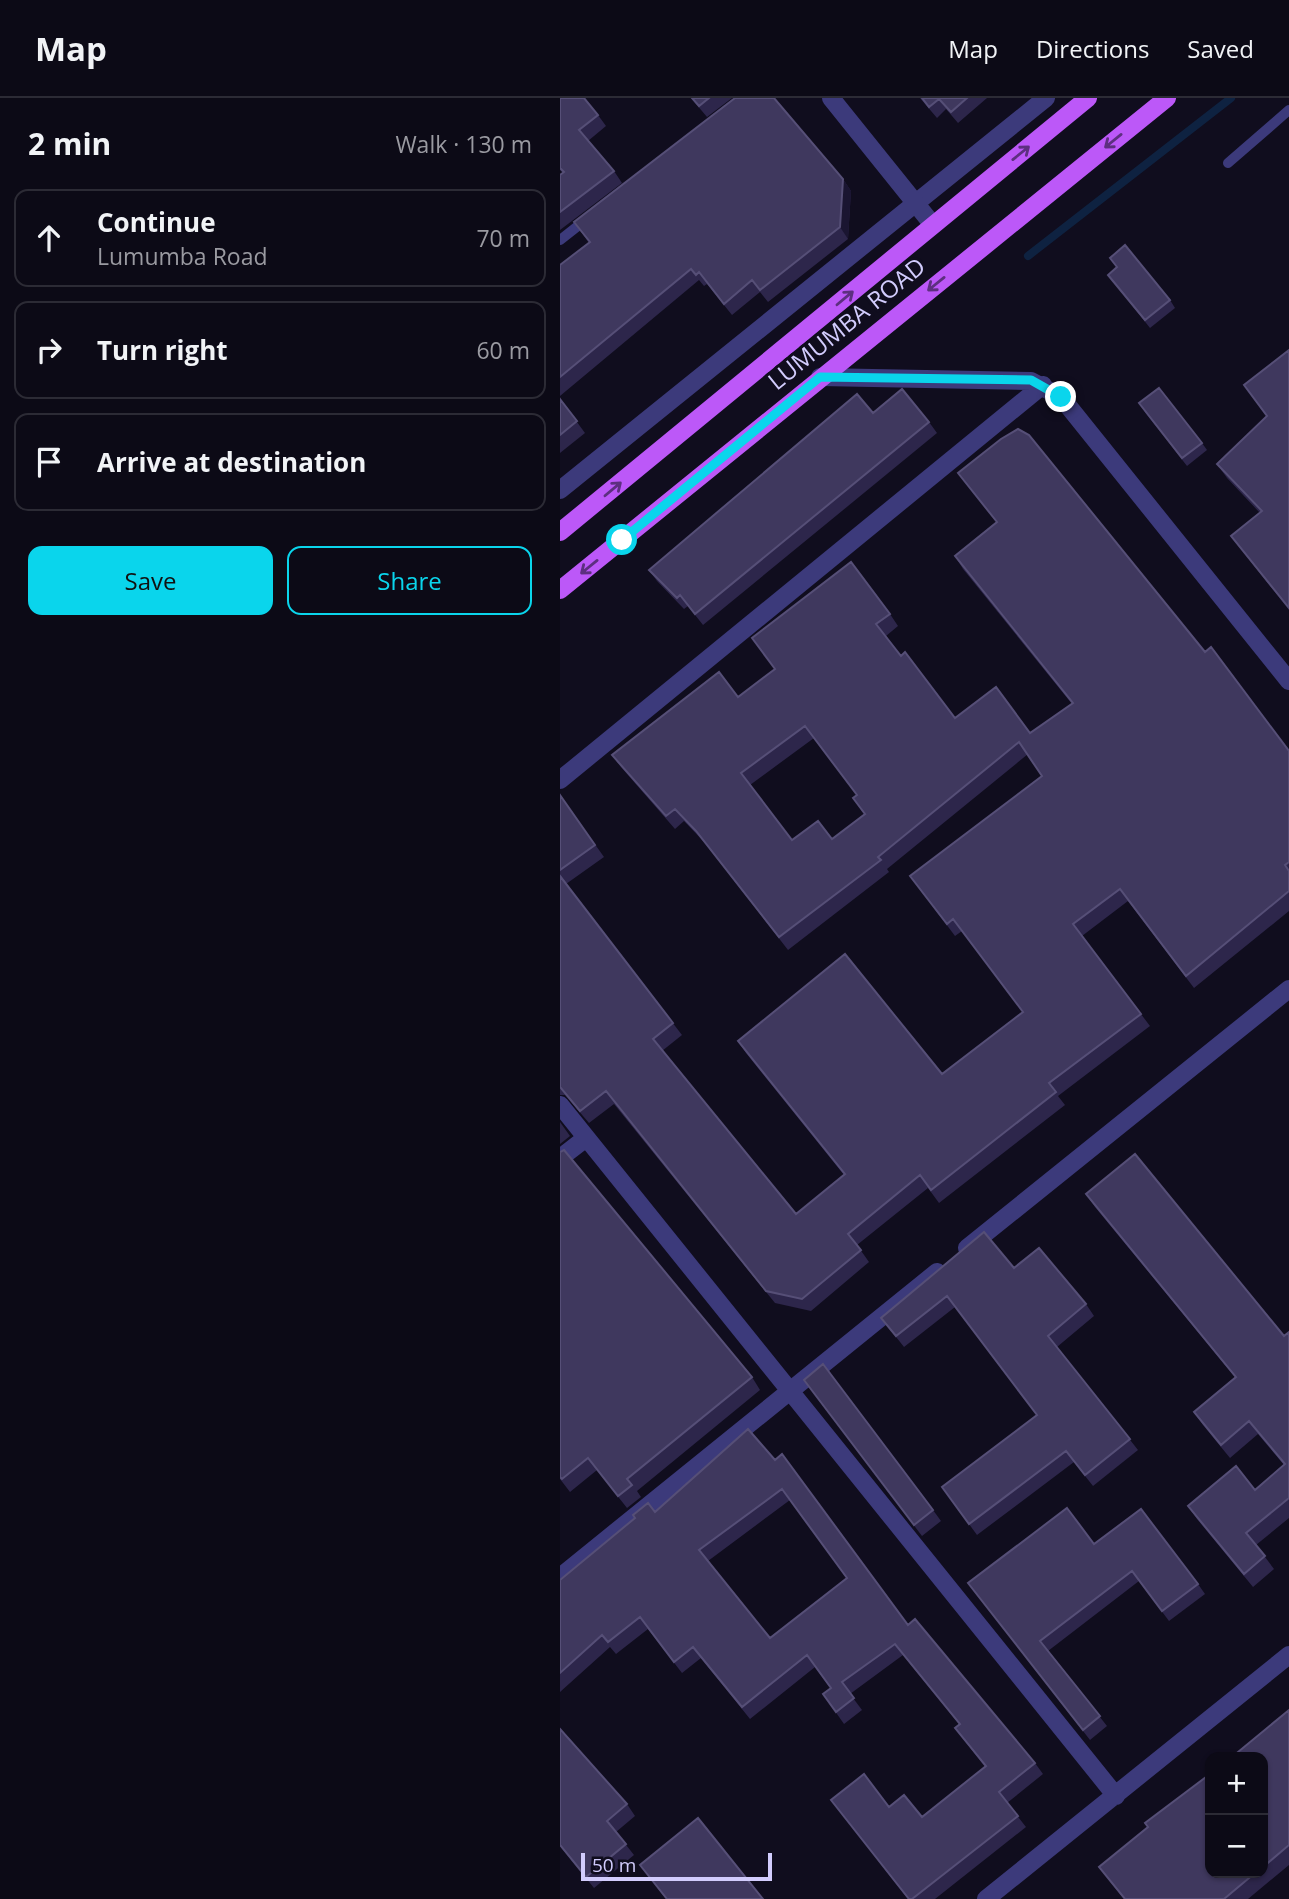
<!DOCTYPE html>
<html lang="en">
<head>
<meta charset="utf-8">
<style>
  body { margin:0; font-family:"Open Sans",sans-serif; background:#15131f; color:#f1f3f6 }
  .controls { position:absolute; right:21px; bottom:21px; display:grid; overflow:hidden; border-radius:14px; box-shadow:0 2px 5px #0004 }
  .controls button { width:63px; height:63px; display:grid; place-items:center; padding:0; border:0; border-bottom:2px solid #2c2b35; background:#0c0a16; color:#f1f3f6; font:35px sans-serif }
  .scale { position:absolute; left:21px; bottom:18px; width:191px; box-sizing:border-box; padding-left:7px; border:4px solid #d2ccfd; border-top:0; font-size:19px; line-height:24px; white-space:nowrap; color:#d2ccfd; -webkit-text-stroke:5px #100d1e; paint-order:stroke }
  .stop { position:absolute; width:21px; height:21px; margin:-16px; border:5px solid #0ad5ec; border-radius:50%; background:#fff }
  .stop.end { background:#0ad5ec; border-color:#fff; box-shadow:0 2px 7px #0008 }
  .list { margin:0; padding:0; list-style:none }
  h2 { display:flex; justify-content:space-between; align-items:center; height:91px; margin:0; padding:0 28px; font-size:30px }
  h2 small { font-size:23px; font-weight:400; color:#9a9aa1 }
  .list li { display:grid; grid-template-columns:46px 1fr auto; gap:21px; align-items:center; box-sizing:border-box; height:98px; margin:0 14px 14px; padding:0 14px; border:2px solid #2c2b35; border-radius:14px }
  .list b { display:block; font-size:26px; white-space:nowrap }
  .list p { margin:0; font-size:23px; white-space:nowrap; color:#9a9aa1 }
  .list em { font-size:23px; font-style:normal; color:#9a9aa1 }
  .actions { display:flex; gap:14px; padding:21px 28px }
  .actions a { flex:1; padding:16px 0; border:2px solid #0ad5ec; border-radius:14px; text-align:center; font-size:24px; color:#0ad5ec }
  .actions .main { background:#0ad5ec; color:#111 }
  .icon { flex:none; width:38px; height:38px; fill:none; stroke:currentColor; stroke-width:2; stroke-linecap:round; stroke-linejoin:round }
  .map { position:relative; flex:none; width:729px; height:1801px; overflow:hidden }
  header { display:flex; align-items:center; gap:42px; box-sizing:border-box; height:98px; padding:0 35px; background:#0c0a16; border-bottom:2px solid #2c2b35 }
  header strong { font-size:33px }
  nav { display:flex; gap:38px; margin-inline-start:auto; font-size:24px }
  main { display:flex }
  aside { flex:1; background:#0c0a16 }
  .map>svg:first-child { display:block }
  .lines { fill:none; stroke-linecap:round; stroke-linejoin:round }
  .stream { stroke:#0e2241; stroke-width:8 }
  .service { stroke:#3c3a7b; stroke-width:10 }
  .minor { stroke:#3c3a7b; stroke-width:18 }
  .tertiary { stroke:#3c3a7b; stroke-width:18 }
  .primary { stroke:#bc58f8; stroke-width:18 }
  .wall { fill:#2d264b; fill-rule:evenodd }
  .shaded-wall { fill:#1a1531 }
  .building { fill:#3f385e; stroke:#564f77; stroke-width:2; fill-rule:evenodd }
  .oneway { stroke:#5d2f80 }
  .route { stroke:#0ad5ec; stroke-width:9 }
  .labels { text-anchor:middle; stroke-width:6; stroke-linejoin:round; paint-order:stroke }
  .street-label { font-size:24px; fill:#d2ccfd; stroke:#100d1e }
</style>
</head>
<body>
<header>
<strong>Map</strong>
<nav><a>Map</a><a>Directions</a><a>Saved</a></nav>
</header>
<main>
<aside>
<h2>2 min<small>Walk · 130 m</small></h2>
<ul class="list">
<li><svg class="icon" aria-label="ahead" viewBox="0 0 24 24"><path d="M12 20V5M6 11l6-6 6 6"/></svg><div><b>Continue</b><p>Lumumba Road</p></div><em>70 m</em></li>
<li><svg class="icon" aria-label="right" viewBox="0 0 24 24"><path d="M7 20v-9h11M14 6l5 5-5 5"/></svg><div><b>Turn right</b></div><em>60 m</em></li>
<li><svg class="icon" aria-label="arrive" viewBox="0 0 24 24"><path d="M6 21V4h12l-3 4 3 4H6"/></svg><div><b>Arrive at destination</b></div></li>
</ul>
<div class="actions"><a class="main">Save</a><a>Share</a></div>
</aside>
<div class="map">
<svg width="729" height="1801" viewBox="0 0 729 1801">
  <rect width="100%" height="100%" fill="#100d1e"/>
  <g class="lines">
    <path class="stream" d="M468,158l203,-158"/>
    <path class="service" d="M668,65l61,-53
      M0,142l28,-22"/>
    <path class="minor" d="M260,279l211,4 30,16 228,284
      M0,392l486,-392
      M0,682l483,-395
      M0,1007l556,691
      M0,1060l26,-20
      M407,1150l322,-259
      M0,1479l377,-305
      M426,1801l303,-244"/>
    <path class="tertiary" d="M271,0l102,127"/>
    <path class="primary" d="M0,434l528,-434
      M0,492l607,-492"/>
  </g>
  <path class="wall" d="M0,0l38,17 8,11 -18,15 26,30 8,12 -62,47v-55l3,-2 -3,-3z
    M131,0h41l-25,19z
    M360,0h67l-29,25 -12,-14 -9,9z
    M283,81l8,12 -3,48 -80,63 -8,-10 -28,23 -25,-31 -3,2 -5,-6 -139,116v-131l29,-22 -15,-21z
    M557,170l53,32 5,8 -25,20 -42,-53z
    M729,252v260l-48,-61 -10,-13 29,-23 -33,-35 -10,-14 50,-47z
    M0,301l25,34 -25,20z
    M584,313l58,32 5,7 -20,16z
    M313,315l56,9 8,11 -234,192 -15,-19 -4,3 -27,-28 -8,-11z
    M398,375l247,179 84,99v160l-95,77 -66,-87 -46,35 68,90 -92,70 7,9 -126,98 -11,-15 -71,57 12,17 -58,49 -36,-8 -161,-199 -25,19 -24,-28h-5v-300l44,62 -38,27 116,151 -20,16 134,163 48,-39 -98,-122 -8,-12 204,33 81,-62 -61,-81 -7,5 -45,-60 132,-100 -14,-22 -141,115 2,3 -101,78 -83,-107 -21,-22 -9,8 -54,-62 -9,-12 126,-58 152,-83 8,12 -12,10 15,20 54,62 75,15 42,-29 -109,-135 -8,-13 42,-34zM254,640l43,57 -4,3 11,16 -32,25 -40,1 -42,-55z
    M0,1024l10,14 -10,8z
    M0,1054l192,225 8,13 -123,101 4,6 -14,11 -30,-38 -27,22 -10,-13z
    M526,1096l198,142 5,-4v186l-33,27 18,24 -21,18 -56,-68 -9,-13 67,-16 29,-25 -26,-31 -28,24 -27,-33 -9,-13 41,-35 -140,-170z
    M454,1170l72,36 8,12 -37,31 81,103 -45,36 -19,-24 -97,73 -35,-48 95,-72 -82,-108 -51,40 -23,-29z
    M252,1293l121,119 8,11 -19,15z
    M188,1331l160,196 127,138 8,11 -36,29 19,24 -91,72h-27l-77,-99 58,7 33,10 63,-50 -30,-39 4,-4 -56,-69 -53,39 12,16 -18,14 -21,-30 8,-5 -16,-22 -65,52 -49,-61 -19,15 -34,-44 -32,25 -6,-7 -50,45v-112l95,-68zM230,1402l57,78 -77,60 -62,-77z
    M534,1446l104,40 7,10 -36,27 -30,-40 -91,70 59,75 -17,14 -122,-157z
    M729,1612v155l-41,34h-124l-25,-32 111,6h53v-116z
    M0,1631l67,75 8,12 -19,16 18,23 -40,33 -34,-42z
    M80,1767l123,34h-97z"/>
  <path class="shaded-wall" d="M283,81l8,12 -3,48 -8,-12z"/>
  <path class="building" d="M0,0h24l14,17 -19,15 35,41 -54,41v-37l4,-3 -4,-4z
    M132,0h17l-10,8z
    M175,0h39l69,81 -3,48 -80,63 -8,-10 -28,24 -25,-32 -3,3 -5,-6 -131,108v-112l30,-23 -16,-20z
    M362,0h45l-16,14 -12,-13 -10,8z
    M565,147l45,55 -25,20 -37,-45 9,-8 -7,-9z
    M729,252v258l-58,-72 31,-25 -45,-47 50,-48 -23,-31z
    M599,290l43,55 -20,15 -43,-55z
    M342,291l27,33 -234,192 -15,-19 -3,3 -28,-28 208,-176 16,19z
    M0,301l17,22 -17,14z
    M458,331l11,6 176,217 6,-5 78,104v111l-4,3 4,6v20l-103,85 -66,-87 -47,35 68,90 -92,69 7,9 -125,98 -11,-15 -72,59 13,16 -59,49 -36,-8 -160,-200 -26,20 -20,-24v-211l113,147 -20,16 143,175 49,-40 -107,-133 107,-87 97,120 81,-62 -70,-93 -6,5 -37,-48 132,-100 -23,-34 -141,115 3,3 -102,77 -83,-106 -21,-22 -9,7 -54,-61 107,-83 19,25 37,-28 -23,-31 99,-76 39,52 -14,10 25,32 4,-4 50,66 41,-31 34,46 43,-30 -118,-147 42,-34 -39,-49 43,-34zM245,628l52,69 -4,3 12,16 -33,25 -14,-18 -26,19 -51,-67z
    M0,697l35,50 -35,25z
    M4,1052l188,227 -125,102 5,6 -14,11 -30,-38 -26,21 -2,-2v-325z
    M575,1056l149,182 5,-4v166l-43,35 19,23 -21,18 -56,-68 48,-40 19,24 30,-26 -36,-43 -28,24 -27,-33 42,-35 -150,-183z
    M424,1134l30,36 25,-20 47,56 -38,32 82,103 -45,36 -19,-24 -97,73 -27,-37 95,-72 -90,-119 -51,40 -15,-18z
    M263,1266l110,146 -19,15 -110,-145z
    M188,1331l27,31 7,-6 126,171 7,-6 120,144 -36,29 19,24 -106,83h-3l-78,-99 33,-26 25,33 15,-12 18,22 64,-51 -31,-38 5,-4 -65,-80 -53,38 12,16 -18,14 -13,-18 8,-6 -24,-33 -65,52 -49,-60 -19,15 -34,-45 -32,25 -6,-7 -42,38v-93l75,-62 -2,-3 15,-12 7,9zM222,1391l65,89 -77,60 -71,-88z
    M507,1410l27,36 47,-35 57,75 -36,27 -30,-40 -92,70 60,75 -17,14 -115,-147z
    M729,1612v135l-26,22v-110h-31z
    M0,1631l67,75 -20,17 19,23 -40,33 -26,-32z
    M650,1676v99h45l-31,26h-99l-26,-32 49,-40 -3,-4z
    M138,1720l65,81h-96l-27,-34z"/>
  <defs><path id="oneway-shaft" d="M-6 0H5M1.5-3L5.5 0L1.5 3" fill="none" stroke-width="1.6" stroke-linecap="round" stroke-linejoin="round" transform="scale(1.75)"/></defs>
  <g class="oneway">
    <use href="#oneway-shaft" transform="translate(553 43) rotate(141)"/>
    <use href="#oneway-shaft" transform="translate(461 55) rotate(-39)"/>
    <use href="#oneway-shaft" transform="translate(376 186) rotate(141)"/>
    <use href="#oneway-shaft" transform="translate(285 200) rotate(-40)"/>
    <use href="#oneway-shaft" transform="translate(53 391) rotate(-40)"/>
    <use href="#oneway-shaft" transform="translate(29 469) rotate(141)"/>
  </g>
  <g class="lines">
    <path class="route" d="M62,442l198,-163 211,3 30,17"/>
  </g>
  <g class="labels">
    <g class="street-label">
      <text transform="translate(287 226) rotate(-39)" y="8">LUMUMBA ROAD</text>
    </g>
  </g>
</svg>
<div class="controls">
<button>+</button>
<button>−</button>
</div>
<div class="scale">50 m</div>
<div class="stop" style="left:62px;top:442px"></div>
<div class="stop end" style="left:501px;top:299px"></div>
</div>
</main>
</body>
</html>
